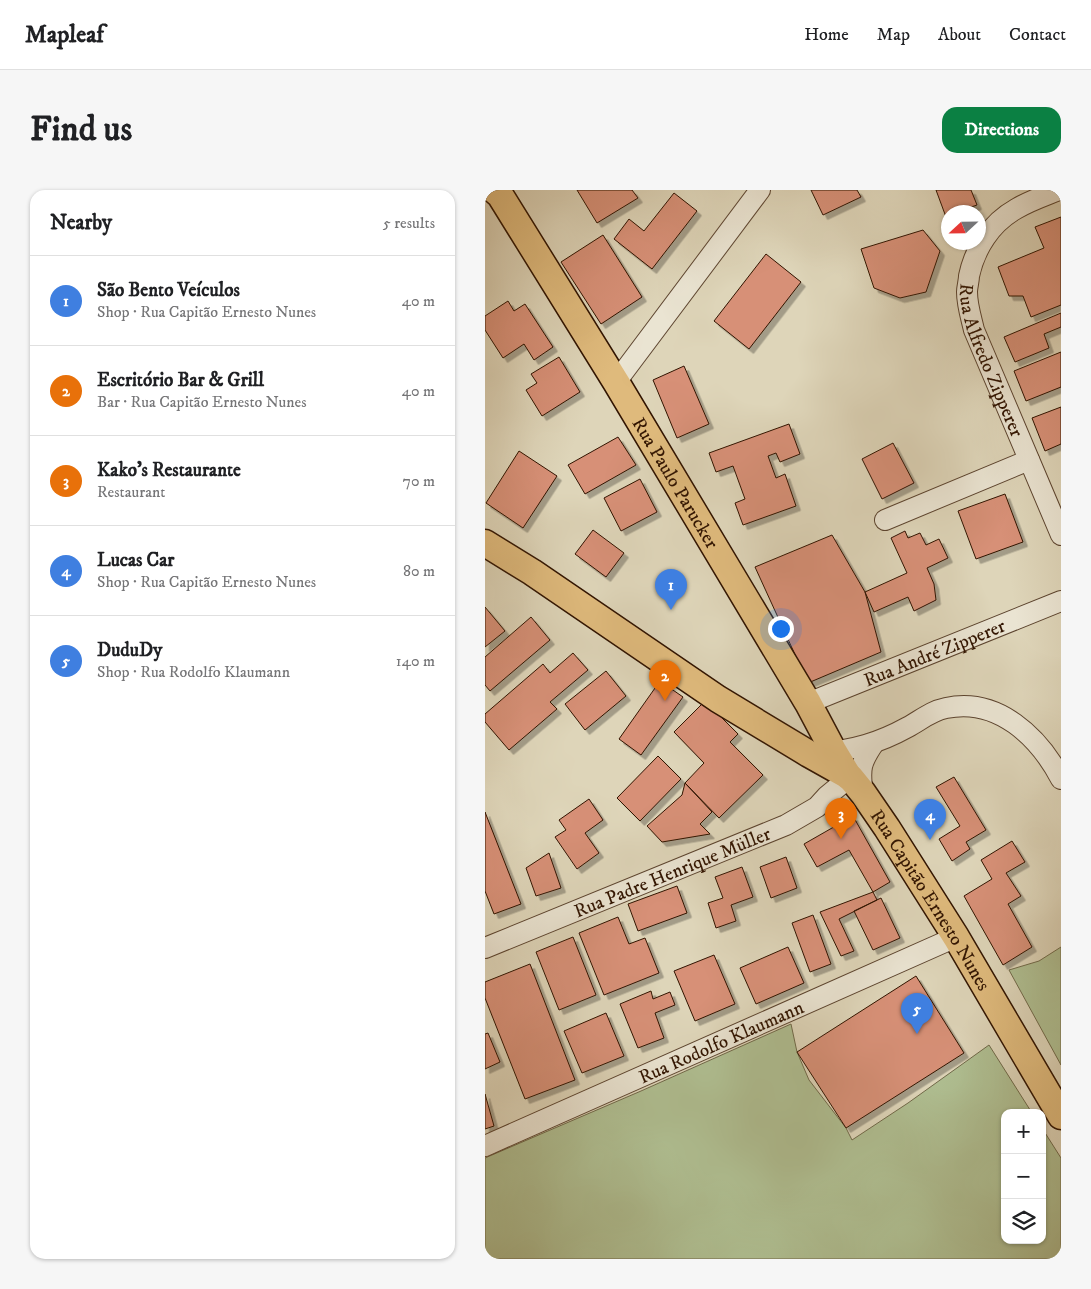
<!DOCTYPE html>
<html lang="en">
<head>
<meta charset="utf-8">
<style>
  body { margin:0; font-family:"IM FELL DW Pica",serif; background:#f6f6f6; color:#202124 }
  .controls { position:absolute; right:15px; bottom:15px; display:grid; overflow:hidden; border-radius:10px; box-shadow:0 1px 4px #0004 }
  .controls button { width:45px; height:45px; display:grid; place-items:center; padding:0; border:0; border-bottom:1px solid #e0e0e0; background:#fff; color:#202124; font:25px sans-serif }
  .compass { position:absolute; left:456px; top:15px; width:45px; height:45px; border-radius:50%; background:#fff; box-shadow:0 1px 4px #0004; rotate:248deg }
  .you { position:absolute; left:295px; top:438px; width:18px; height:18px; margin:-12px; border:4px solid #fff; border-radius:50%; background:#1a73e8; box-shadow:0 0 0 8px #1a73e833 }
  .badge { display:grid; place-items:center; width:32px; height:32px; border-radius:50%; background:#0b8043; color:#fff; font-size:16px; font-weight:700 }
  .pin { position:absolute; translate:-50% -41px; filter:drop-shadow(0 1px 2px #0008) }
  .pin::after { content:''; position:absolute; top:26px; width:18px; height:15px; background:inherit; clip-path:polygon(0 0,100% 0,50% 100%) }
  .list { margin:0; padding:0; list-style:none }
  h2 { display:flex; justify-content:space-between; align-items:center; height:65px; margin:0; padding:0 20px; font-size:21px }
  h2 small { font-size:16px; font-weight:400; color:#757577 }
  .list li { display:grid; grid-template-columns:32px 1fr auto; gap:15px; align-items:center; box-sizing:border-box; height:90px; padding:0 20px; border-top:1px solid #e0e0e0 }
  .list b { display:block; font-size:19px; white-space:nowrap }
  .list p { margin:0; font-size:16px; white-space:nowrap; color:#757577 }
  .list em { font-size:16px; font-style:normal; color:#757577 }
  .icon { flex:none; width:28px; height:28px; fill:none; stroke:currentColor; stroke-width:2; stroke-linecap:round; stroke-linejoin:round }
  .map { position:relative; flex:none; width:576px; height:1069px; overflow:hidden; border-radius:15px }
  header { display:flex; align-items:center; gap:30px; box-sizing:border-box; height:70px; padding:0 25px; background:#fff; border-bottom:1px solid #e0e0e0 }
  header strong { font-size:24px }
  nav { display:flex; gap:28px; margin-inline-start:auto; font-size:18px }
  .intro { display:flex; align-items:center; justify-content:space-between; box-sizing:border-box; height:120px; padding:0 30px }
  h1 { margin:0; font-size:35px }
  .button { padding:12px 22px; border-radius:15px; background:#0b8043; color:#fff; font-size:18px; font-weight:700 }
  main { display:flex; gap:30px; padding:0 30px }
  aside { flex:1; background:#fff; border-radius:15px; box-shadow:0 1px 4px #0004 }
  .map>svg:first-child { display:block }
  .green { fill:#afbe91; stroke:#706949 }
  .building { fill:#d79077; stroke:#311401; filter:url(#shadow) }
  .lines { fill:none; stroke-linecap:round; stroke-linejoin:round }
  .minor-casing { stroke:#5c442f; stroke-width:22 }
  .major-casing { stroke:#311401; stroke-width:29 }
  .minor { stroke:#eae4d2; stroke-width:20 }
  .major { stroke:#dfba7c; stroke-width:26 }
  .labels { text-anchor:middle; stroke-width:4; stroke-linejoin:round; paint-order:stroke }
  .street-label { font-size:19px; fill:#311401; stroke:#eae4d2 }
</style>
</head>
<body>
<header>
<strong>Mapleaf</strong>
<nav><a>Home</a><a>Map</a><a>About</a><a>Contact</a></nav>
</header>
<div class="intro"><h1>Find us</h1><a class="button">Directions</a></div>
<main>
<aside>
<h2>Nearby<small>5 results</small></h2>
<ul class="list">
<li><span class="badge" style="background:#3f7fe0">1</span><div><b>São Bento Veículos</b><p>Shop · Rua Capitão Ernesto Nunes</p></div><em>40 m</em></li>
<li><span class="badge" style="background:#e8710a">2</span><div><b>Escritório Bar &amp; Grill</b><p>Bar · Rua Capitão Ernesto Nunes</p></div><em>40 m</em></li>
<li><span class="badge" style="background:#e8710a">3</span><div><b>Kako's Restaurante</b><p>Restaurant</p></div><em>70 m</em></li>
<li><span class="badge" style="background:#3f7fe0">4</span><div><b>Lucas Car</b><p>Shop · Rua Capitão Ernesto Nunes</p></div><em>80 m</em></li>
<li><span class="badge" style="background:#3f7fe0">5</span><div><b>DuduDy</b><p>Shop · Rua Rodolfo Klaumann</p></div><em>140 m</em></li>
</ul>
</aside>
<div class="map">
<svg width="576" height="1069" viewBox="0 0 576 1069">
  <defs>
    <filter id="shadow"><feDropShadow dx="4.5" dy="4.5" stdDeviation="0" flood-color="#0004"/></filter>
  </defs>
  <rect width="100%" height="100%" fill="#ded5b9"/>
  <filter id="stains"><feTurbulence type="fractalNoise" baseFrequency=".004" numOctaves="4"/><feColorMatrix values="0 0 0 0 .2 0 0 0 0 .09 0 0 0 0 .02 0 0 0 .5 -.17"/></filter>
  <radialGradient id="worn" r=".72"><stop offset=".6" stop-color="#630" stop-opacity="0"/><stop offset="1" stop-color="#630" stop-opacity=".3"/></radialGradient>
  <path class="green" d="M576,757v118l-52,-95 30,-9z
    M306,834l6,28 12,28 37,48 6,12 56,-37 81,-58 43,68h-27v127h37v-112l19,30v101h-576v-101l156,-67z"/>
  <path class="building" d="M92,0h55l6,8 -41,25z
    M326,0h46l4,7 -38,18z
    M451,0h35l6,15 -20,7h-9v4l-2,1z
    M189,3l23,18 -45,58 -38,-30 15,-20 15,12z
    M576,27v88l-30,12 -8,-21h-14l-11,-29 46,-19 -9,-21z
    M438,40l17,21 -14,41 -26,6 -26,-10 -13,-39z
    M118,45l39,62 -41,27 -40,-62z
    M281,64l35,28 -52,67 -35,-28z
    M23,111l6,10 11,-7 28,43 -19,13 -10,-16 -21,14 -18,-28v-14z
    M576,123v14l-17,7 5,14 -34,14 -11,-25z
    M576,162v35l-35,14 -12,-30z
    M74,167l21,35 -38,24 -16,-26 11,-7 -6,-9z
    M199,176l25,58 -32,14 -24,-58z
    M576,217v37l-16,7 -13,-33z
    M304,234l11,30 -20,8 -4,-9 -8,3 8,22 9,-4 11,32 -53,19 -8,-22 10,-4 -12,-33 -17,6 -7,-19z
    M133,247l18,28 -51,29 -17,-29z
    M408,253l21,40 -32,16 -20,-40z
    M34,261l38,25 -34,52 -37,-25z
    M155,289l17,33 -36,19 -17,-33z
    M520,304l18,48 -47,17 -18,-48z
    M108,340l31,23 -18,24 -31,-23z
    M420,341l3,7 12,-5 6,12 13,-6 9,19 -21,10 7,16 2,16 -22,11 -6,-14 -34,15 -9,-20 42,-19 -16,-35z
    M347,345l33,57 16,60 -73,31 -53,-116z
    M0,417l20,24 -20,16z
    M46,427l19,23 -60,51 -5,-6v-28z
    M88,463l15,17 -38,32 7,7 -48,41 -24,-28v-8l58,-50 7,9z
    M121,481l20,25 -41,34 -20,-26z
    M175,491l23,16 -42,58 -22,-16z
    M220,511l33,33 -8,8 33,33 -44,43 -34,-35 19,-20 -30,-31z
    M173,566l23,23 -41,42 -23,-23z
    M469,587l32,53 -20,12 4,7 -18,12 -13,-22 21,-13 -24,-39z
    M200,593l27,29 -12,12 10,10 -48,8 -15,-16 35,-31z
    M104,609l14,21 -18,13 14,20 -22,16 -22,-32 11,-7 -7,-10z
    M0,622l36,92 -27,10 -9,-23z
    M368,626l37,66 -17,10 -24,-42 -32,17 -13,-23z
    M527,651l13,21 -19,11 15,23 -13,8 24,43 -29,18 -39,-69 28,-17 -11,-19z
    M64,663l12,35 -25,8 -10,-28z
    M301,667l11,31 -26,10 -11,-31z
    M257,677l11,30 -22,8 5,16 -20,7 -8,-25 15,-5 -8,-21z
    M192,696l10,27 -49,18 -10,-27z
    M388,702l4,8 -38,19 15,32 -13,5 -21,-44z
    M396,708l19,40 -27,12 -19,-39z
    M328,725l18,49 -21,8 -18,-49z
    M133,727l11,27 16,-6 14,35 -55,22 -25,-62z
    M88,747l23,58 -37,15 -23,-58z
    M303,757l16,36 -48,21 -16,-36z
    M229,765l21,49 -40,17 -21,-50z
    M45,774l45,116 -50,19 -40,-101v-16z
    M431,786l48,77 -118,75 -49,-76z
    M166,801l2,8 17,-7 5,13 -20,8 9,25 -26,10 -18,-44z
    M121,823l18,43 -42,17 -18,-42z
    M3,843l12,29 -15,7v-35z
    M0,904l9,32 -9,3z"/>
  <g class="lines">
    <g class="minor-casing">
      <g id="minor">
        <path id="s1" d="M574,0c-15,6 -30,11 -43,19 -25,14 -41,39 -47,67 0,5 -2,11 -2,16 0,13 4,25 7,38l87,205"/>
        <path d="M131,192l144,-192"/>
        <path d="M400,330l144,-60"/>
        <path id="s2" d="M323,513l253,-102"/>
        <path d="M336,563c33,-3 58,-10 87,-26 13,-7 23,-16 38,-19 52,-11 93,29 115,71"/>
        <path d="M378,603c-4,-24 -2,-31 11,-50"/>
        <path id="s3" d="M0,758l301,-123 31,-18 10,-11 23,-19"/>
        <path id="s4" d="M0,956l471,-209"/>
      </g>
    </g>
    <g class="major-casing">
      <g id="major">
        <path id="s5" d="M9,0l6,5 116,187 192,321 26,49 15,25"/>
        <path id="s6" d="M0,353l47,29 186,127 91,55 41,23 13,16 24,35 69,109 105,179"/>
      </g>
    </g>
    <use href="#minor" class="minor"/>
    <use href="#major" class="major"/>
  </g>
  <g class="labels">
    <g class="street-label">
      <text dy="7" stroke="none"><textPath href="#s1" startOffset="220">Rua Alfredo Zipperer</textPath></text>
      <text dy="7" stroke="none"><textPath href="#s5" startOffset="345">Rua Paulo Parucker</textPath></text>
      <text dy="7" stroke="none"><textPath href="#s2" startOffset="136">Rua André Zipperer</textPath></text>
      <text dy="7" stroke="none"><textPath href="#s3" startOffset="202">Rua Padre Henrique Müller</textPath></text>
      <text dy="7" stroke="none"><textPath href="#s6" startOffset="581">Rua Capitão Ernesto Nunes</textPath></text>
      <text dy="7" stroke="none"><textPath href="#s4" startOffset="258">Rua Rodolfo Klaumann</textPath></text>
    </g>
  </g>
  <rect width="100%" height="100%" filter="url(#stains)"/>
  <rect width="100%" height="100%" fill="url(#worn)"/>
</svg>
<div class="controls">
<button>+</button>
<button>−</button>
<button><svg class="icon" aria-label="layers" viewBox="0 0 24 24"><path d="M12 4l9 5-9 5-9-5zM3 14l9 5 9-5"/></svg></button>
</div>
<svg class="compass" viewBox="-18 -18 36 36"><path d="M0-13l5 13h-10z" fill="#e53935"/><path d="M0 13l5-13h-10z" fill="#757577"/></svg>
<div class="you"></div>
<div class="pin badge" style="left:186px;top:420px;background:#3f7fe0">1</div>
<div class="pin badge" style="left:180px;top:511px;background:#e8710a">2</div>
<div class="pin badge" style="left:356px;top:649px;background:#e8710a">3</div>
<div class="pin badge" style="left:445px;top:650px;background:#3f7fe0">4</div>
<div class="pin badge" style="left:432px;top:844px;background:#3f7fe0">5</div>
</div>
</main>
</body>
</html>
